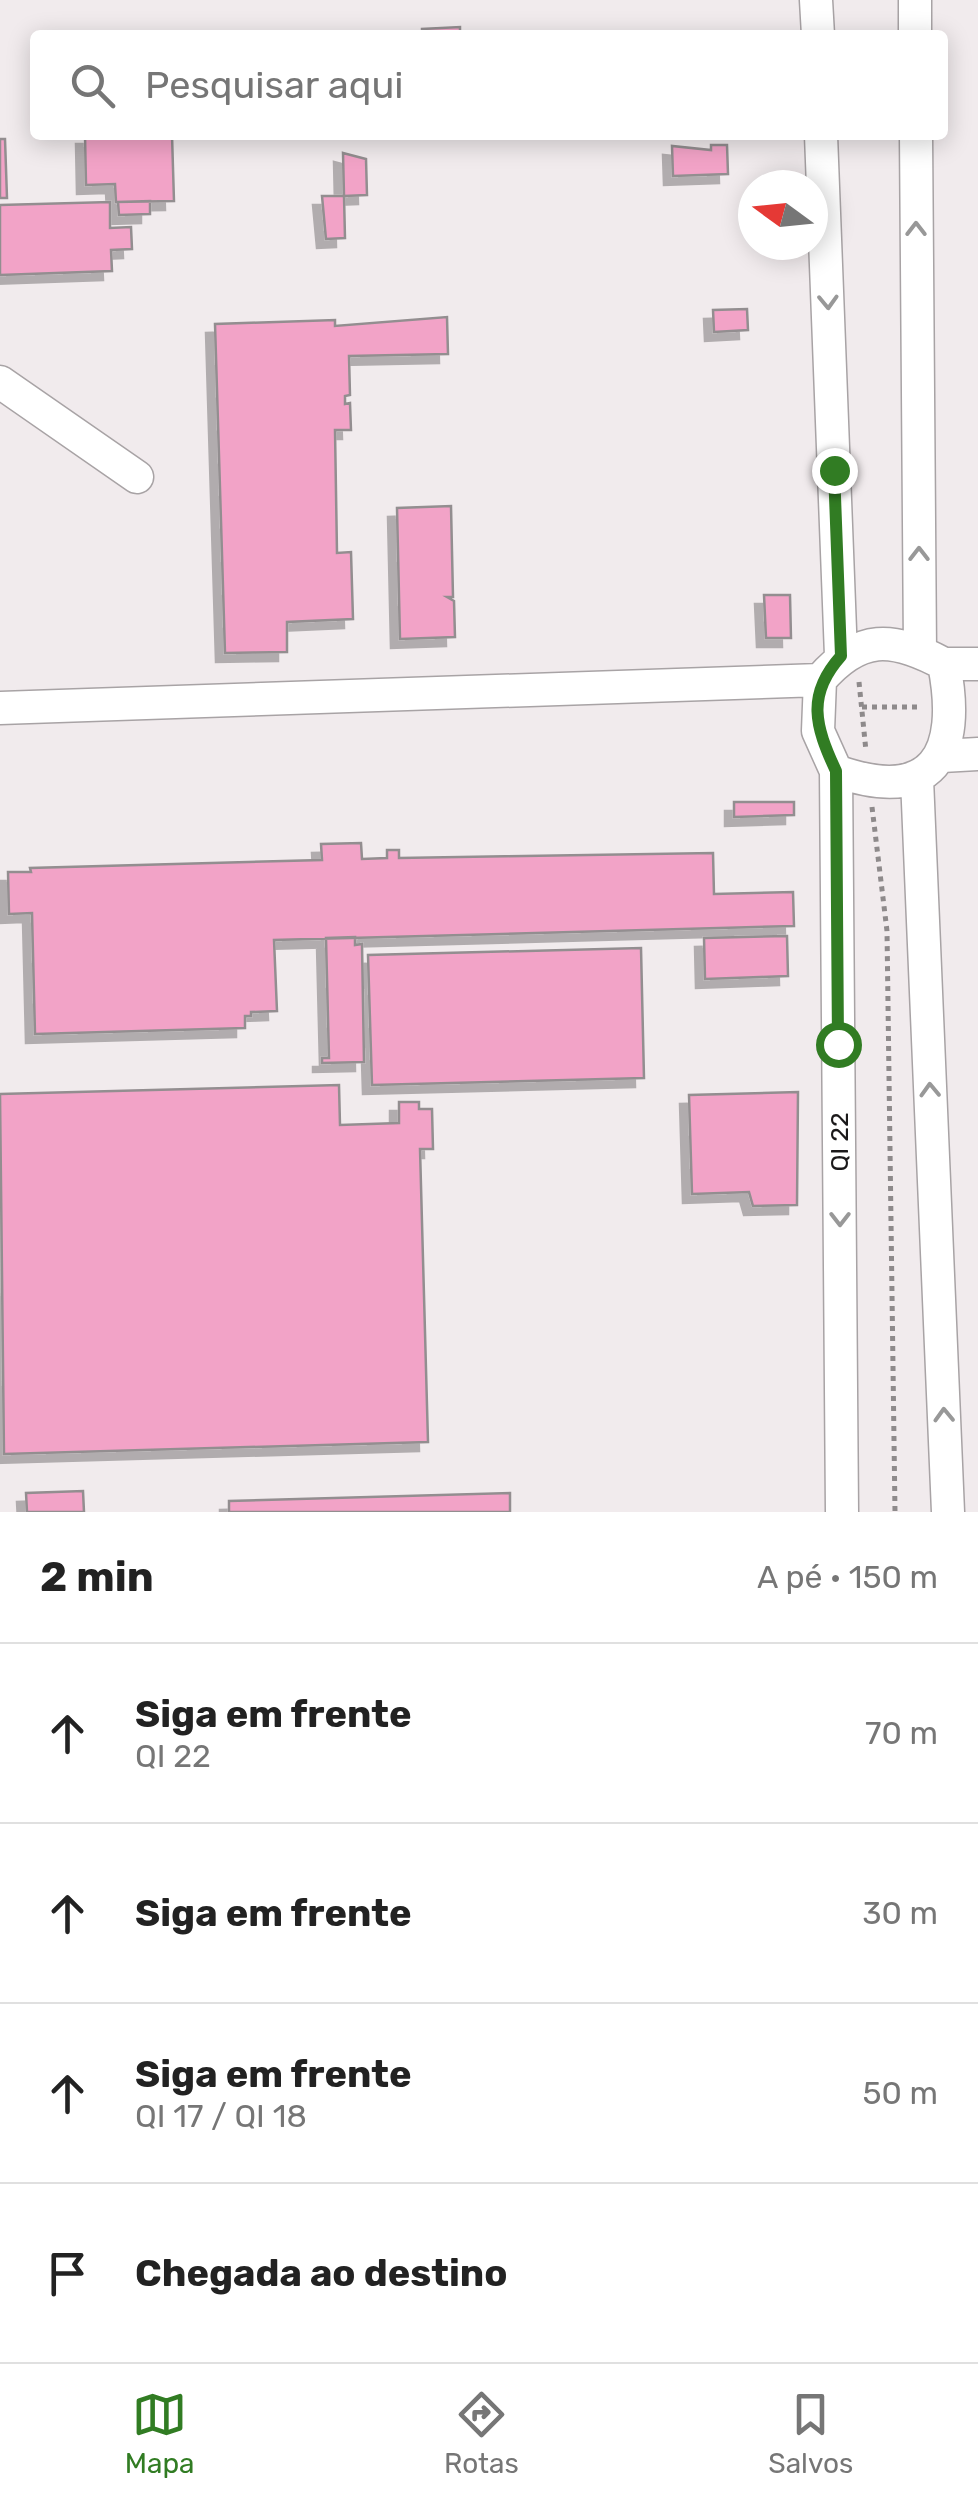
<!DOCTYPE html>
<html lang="pt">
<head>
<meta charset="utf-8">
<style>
  body { margin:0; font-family:Rubik,sans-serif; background:#f6f6f6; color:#222 }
  .compass { position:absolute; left:738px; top:170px; width:90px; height:90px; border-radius:50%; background:#fff; box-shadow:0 5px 25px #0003; rotate:285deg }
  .stop { position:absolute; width:30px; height:30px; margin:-22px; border:8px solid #317c23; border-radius:50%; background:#fff }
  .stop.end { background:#317c23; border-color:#fff; box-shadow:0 2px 10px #0008 }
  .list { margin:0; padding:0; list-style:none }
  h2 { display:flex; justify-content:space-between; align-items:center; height:130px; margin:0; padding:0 40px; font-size:42px }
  h2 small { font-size:32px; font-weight:400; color:#767676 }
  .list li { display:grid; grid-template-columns:65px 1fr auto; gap:30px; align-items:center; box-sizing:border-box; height:180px; padding:0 40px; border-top:2px solid #e0e0e0 }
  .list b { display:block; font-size:38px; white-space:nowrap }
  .list p { margin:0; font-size:32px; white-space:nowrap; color:#767676 }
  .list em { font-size:32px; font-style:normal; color:#767676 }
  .icon { flex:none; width:55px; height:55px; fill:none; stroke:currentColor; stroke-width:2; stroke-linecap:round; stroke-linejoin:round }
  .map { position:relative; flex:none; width:978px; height:1512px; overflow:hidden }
  .search { position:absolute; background:#fff; box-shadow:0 5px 25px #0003; left:30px; right:30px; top:30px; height:110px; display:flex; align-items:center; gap:25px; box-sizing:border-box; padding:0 35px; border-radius:10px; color:#767676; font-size:38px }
  .sheet { height:850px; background:#fff }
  nav { display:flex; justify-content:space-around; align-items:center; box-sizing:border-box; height:140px; border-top:2px solid #e0e0e0; background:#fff; font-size:28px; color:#767676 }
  nav a { display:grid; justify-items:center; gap:5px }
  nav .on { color:#317c23 }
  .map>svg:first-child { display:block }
  .building { fill:#f2a3c7; stroke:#938e90; stroke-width:2.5; filter:url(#shadow) }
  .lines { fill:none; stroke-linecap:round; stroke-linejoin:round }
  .minor-casing { stroke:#a8a3a5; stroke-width:35 }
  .path { stroke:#8e8a8b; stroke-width:5; stroke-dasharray:5 5; stroke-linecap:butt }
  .minor { stroke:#fff; stroke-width:32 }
  .oneway { stroke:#989898 }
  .route { stroke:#317c23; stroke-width:12 }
  .labels { text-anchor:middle; stroke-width:8; stroke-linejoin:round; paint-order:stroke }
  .street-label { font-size:25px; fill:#1b191a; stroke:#fff }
</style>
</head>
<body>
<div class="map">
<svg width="978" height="1512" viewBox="0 0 978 1512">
  <defs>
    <filter id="shadow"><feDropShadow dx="-9" dy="9" stdDeviation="0" flood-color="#0004"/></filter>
  </defs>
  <rect width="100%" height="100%" fill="#f1ebed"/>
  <path class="building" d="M460,27v8h-38v-6z
    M85,135h87l2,66 -58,1 -1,-18 -29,1z
    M0,139h5l2,59h-7z
    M711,145h16l1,29 -55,2 -1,-30 39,4z
    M343,153l23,6 1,36 -23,1z
    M322,196h22l1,42 -19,1z
    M150,201v13l-31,1 -1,-13z
    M110,202v26l21,-1 1,22 -21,1 1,21 -112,4v-70z
    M747,309l1,21 -34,2 -1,-22z
    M447,317l1,37 -99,2 1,39 -5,1v8l5,-1 1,27h-16l2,123 14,-1 2,67 -66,3v30l-62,1 -10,-329 120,-4v6z
    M451,506l2,91h-6l7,4 1,36 -55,2 -3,-131z
    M764,595h26l1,43h-25z
    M734,802h60v13l-60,2z
    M361,843l1,16 25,-1v-8h12v8l314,-5 1,41 79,-2 1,34 -520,14 3,71 -26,1v4h-6v12l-210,6 -3,-121 -23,1 -1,-42h23l-1,-4 292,-8 -1,-16z
    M787,936l1,40 -83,3 -1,-41z
    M355,937v8l7,-1 2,118 -42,1v-5h7l-3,-120z
    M641,948l3,130 -272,7 -4,-130z
    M339,1085l1,40 59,-2v-21h20v7h13l1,40h-13l8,293 -424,12 -4,-360z
    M798,1092l-1,113 -44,1 -4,-14 -57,2 -3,-99z
    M83,1491l1,21h-57l-1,-19z
    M510,1493v19h-281v-11z"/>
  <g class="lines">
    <g class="minor-casing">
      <path id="minor" d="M816,0l2,35
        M915,0v35
        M821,135l20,521
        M916,135l4,516
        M0,382l137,95
        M944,664h34
        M0,708l820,-28c40,-46 72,-44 124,-16 18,91 -11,141 -108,107l-18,-40 2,-51
        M942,756l36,-2
        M836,771l6,741
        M917,779l31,733"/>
    </g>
    <path class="path" d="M859,682l7,69
      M862,707h58
      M872,807l15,124 8,581"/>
    <use href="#minor" class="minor"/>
  </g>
  <defs><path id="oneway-chevron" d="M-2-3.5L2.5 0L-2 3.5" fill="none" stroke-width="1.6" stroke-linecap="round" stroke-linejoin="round" transform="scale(2.5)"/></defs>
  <g class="oneway">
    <use href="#oneway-chevron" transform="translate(916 229) rotate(-90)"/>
    <use href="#oneway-chevron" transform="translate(828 302) rotate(88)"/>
    <use href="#oneway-chevron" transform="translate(919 554) rotate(-90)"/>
    <use href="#oneway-chevron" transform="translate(930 1090) rotate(-92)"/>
    <use href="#oneway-chevron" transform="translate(840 1219) rotate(90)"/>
    <use href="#oneway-chevron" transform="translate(944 1415) rotate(-92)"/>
  </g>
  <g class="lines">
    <path class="route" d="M834,470l7,186c-35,39 -26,70 -5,115l2,273"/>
  </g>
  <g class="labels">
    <g class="street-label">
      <text transform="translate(839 1142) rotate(-90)" y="9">QI 22</text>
    </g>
  </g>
</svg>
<svg class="compass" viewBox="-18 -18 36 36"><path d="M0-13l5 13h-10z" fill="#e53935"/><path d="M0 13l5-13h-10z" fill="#767676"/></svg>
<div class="stop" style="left:838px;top:1044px"></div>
<div class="stop end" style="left:834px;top:470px"></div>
<div class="search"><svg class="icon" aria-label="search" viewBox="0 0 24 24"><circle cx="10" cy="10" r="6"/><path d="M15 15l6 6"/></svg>Pesquisar aqui</div>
</div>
<section class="sheet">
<h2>2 min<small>A pé · 150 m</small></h2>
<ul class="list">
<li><svg class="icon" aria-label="ahead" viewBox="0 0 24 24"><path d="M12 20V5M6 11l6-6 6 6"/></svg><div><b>Siga em frente</b><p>QI 22</p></div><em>70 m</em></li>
<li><svg class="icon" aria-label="ahead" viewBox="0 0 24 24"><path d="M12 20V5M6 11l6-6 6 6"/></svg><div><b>Siga em frente</b></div><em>30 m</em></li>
<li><svg class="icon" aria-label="ahead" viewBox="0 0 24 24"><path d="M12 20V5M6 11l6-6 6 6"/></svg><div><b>Siga em frente</b><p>QI 17 / QI 18</p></div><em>50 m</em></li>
<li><svg class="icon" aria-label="arrive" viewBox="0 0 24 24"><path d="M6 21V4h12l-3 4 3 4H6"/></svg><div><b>Chegada ao destino</b></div></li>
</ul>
</section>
<nav>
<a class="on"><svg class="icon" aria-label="map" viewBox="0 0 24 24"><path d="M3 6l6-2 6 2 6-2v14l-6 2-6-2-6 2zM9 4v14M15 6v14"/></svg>Mapa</a>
<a><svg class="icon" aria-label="directions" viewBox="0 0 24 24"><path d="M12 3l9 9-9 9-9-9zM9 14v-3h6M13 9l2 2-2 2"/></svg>Rotas</a>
<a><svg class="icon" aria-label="saved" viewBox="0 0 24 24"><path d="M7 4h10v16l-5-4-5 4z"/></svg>Salvos</a>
</nav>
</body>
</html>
